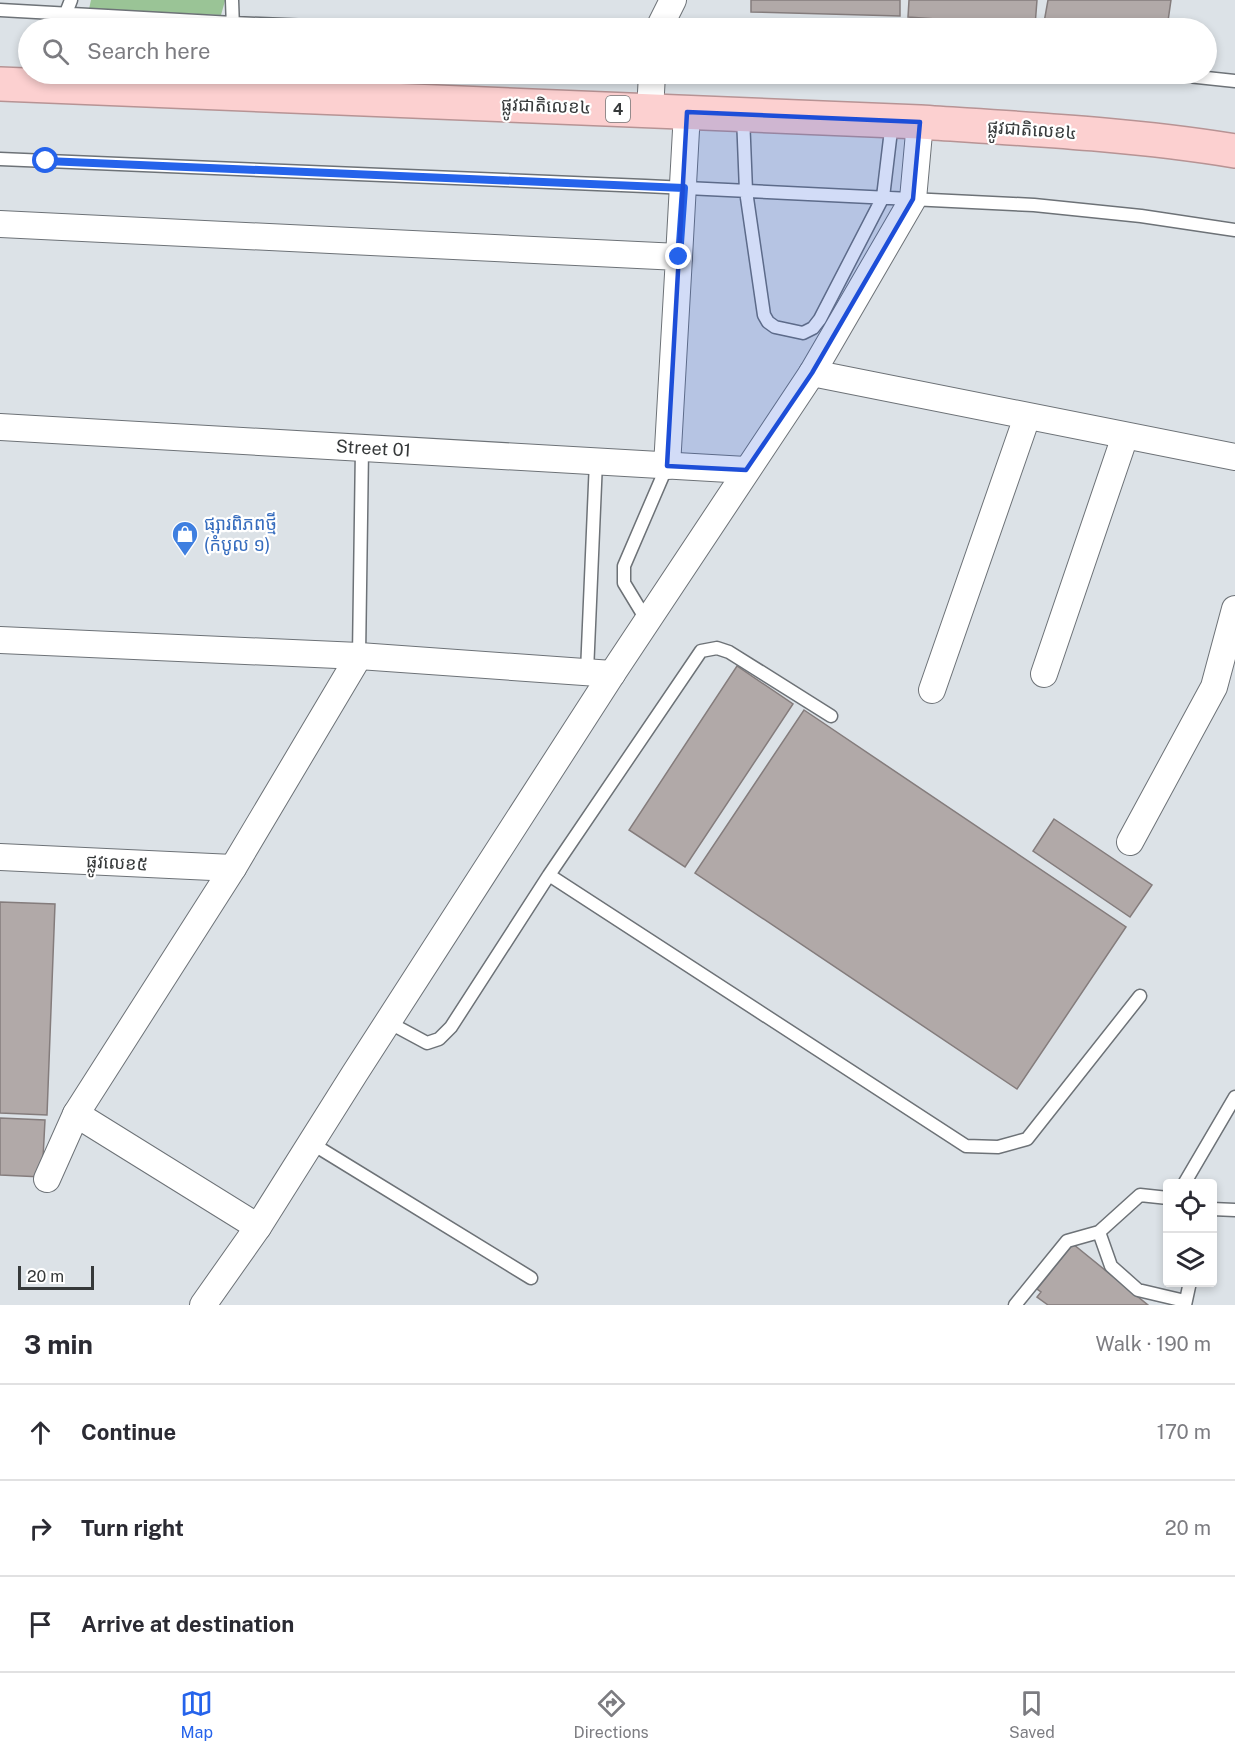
<!DOCTYPE html>
<html lang="en">
<head>
<meta charset="utf-8">
<style>
  body { margin:0; font-family:"Public Sans","Noto Sans Khmer",sans-serif; background:#f2f2f3; color:#2b2b33 }
  .controls { position:absolute; right:18px; bottom:18px; display:grid; overflow:hidden; border-radius:6px; box-shadow:0 3px 9px #0003 }
  .controls button { width:54px; height:54px; display:grid; place-items:center; padding:0; border:0; border-bottom:2px solid #e1e1e2; background:#fff; color:#2b2b33; font:30px sans-serif }
  .scale { position:absolute; left:18px; bottom:15px; width:76px; box-sizing:border-box; padding-left:6px; border:3px solid #36393a; border-top:0; font-size:16px; line-height:21px; white-space:nowrap; color:#36393a; -webkit-text-stroke:4px #fff; paint-order:stroke }
  .stop { position:absolute; width:18px; height:18px; margin:-14px; border:4px solid #2563eb; border-radius:50%; background:#fff }
  .stop.end { background:#2563eb; border-color:#fff; box-shadow:0 2px 6px #0008 }
  .list { margin:0; padding:0; list-style:none }
  h2 { display:flex; justify-content:space-between; align-items:center; height:78px; margin:0; padding:0 24px; font-size:26px }
  h2 small { font-size:20px; font-weight:400; color:#7c7c81 }
  .list li { display:grid; grid-template-columns:39px 1fr auto; gap:18px; align-items:center; box-sizing:border-box; height:96px; padding:0 24px; border-top:2px solid #e1e1e2 }
  .list b { display:block; font-size:22px; white-space:nowrap }
  .list em { font-size:20px; font-style:normal; color:#7c7c81 }
  .icon { flex:none; width:33px; height:33px; fill:none; stroke:currentColor; stroke-width:2; stroke-linecap:round; stroke-linejoin:round }
  .map { position:relative; flex:none; width:1235px; height:1305px; overflow:hidden }
  .search { position:absolute; background:#fff; box-shadow:0 3px 9px #0003; left:18px; right:18px; top:18px; height:66px; display:flex; align-items:center; gap:15px; box-sizing:border-box; padding:0 21px; border-radius:33px; color:#7c7c81; font-size:22px }
  .sheet { height:366px; background:#fff }
  nav { display:flex; justify-content:space-around; align-items:center; box-sizing:border-box; height:84px; border-top:2px solid #e1e1e2; background:#fff; font-size:16px; color:#7c7c81 }
  nav a { display:grid; justify-items:center; gap:3px }
  nav .on { color:#2563eb }
  .map>svg:first-child { display:block }
  .green { fill:#9ac496 }
  .building { fill:#b1a9a8; stroke:#847c7c; stroke-width:1.5 }
  .lines { fill:none; stroke-linecap:round; stroke-linejoin:round }
  .service-casing { stroke:#6d7277; stroke-width:15 }
  .minor-casing { stroke:#6d7277; stroke-width:28 }
  .trunk-casing { stroke:#b79394; stroke-width:36 }
  .service { stroke:#fff; stroke-width:12 }
  .minor { stroke:#fff; stroke-width:26 }
  .trunk { stroke:#fcd0d0; stroke-width:33 }
  .route { stroke:#2563eb; stroke-width:8 }
  .marked { fill:#1d4ed8; fill-opacity:0.2; stroke:#1d4ed8; stroke-width:4.5; stroke-linejoin:round }
  .labels { text-anchor:middle; stroke-width:4.5; stroke-linejoin:round; paint-order:stroke }
  .shield { fill:#fff; stroke:#727475; stroke-width:1.5 }
  .shield-label { font-size:16px; font-weight:bold; fill:#36393a }
  .street-label { font-size:18px; fill:#36393a; stroke:#fff }
  .shop-label { font-size:18px; fill:#366cbe; stroke:#fff; text-anchor:start }
</style>
</head>
<body>
<div class="map">
<svg width="1235" height="1305" viewBox="0 0 1235 1305">
  <rect width="100%" height="100%" fill="#dce2e7"/>
  <path class="green" d="M91,0h134v1l-4,14 -132,-6z"/>
  <path class="building" d="M751,0h149v16l-149,-4z
    M909,0h128l-2,26 -127,-9z
    M1048,0h123l-4,28h-124z
    M737,666l56,38 -108,163 -56,-37z
    M804,710l322,217 -109,162 -322,-216z
    M1054,819l98,66 -22,32 -97,-66z
    M0,902l55,2 -8,211 -47,-2z
    M0,1118l45,2 -3,57 -42,-2z
    M1073,1244l75,61h-100l-11,-8 4,-5 -4,-3z"/>
  <g class="lines">
    <g class="service-casing">
      <path id="service" d="M232,0l1,28
        M0,10l233,13 129,5
        M65,28l1,-15 5,-13
        M1169,74l66,7
        M743,116l3,75 18,124 4,7 7,5 28,6 10,-5 7,-9 63,-122 9,-75
        M0,159l645,27 389,19 107,11 94,14
        M647,621l-23,-38v-17l43,-100
        M359,656l3,-208
        M587,672l9,-211
        M549,875l417,271 32,1 29,-8 113,-143
        M388,1022l39,21 12,-4 12,-12 98,-152 152,-224 16,-3 12,4 102,64
        M311,1143l220,135
        M1184,1184l51,-87
        M1212,1209l23,1
        M1099,1232l12,34 27,24 47,11
        M1015,1305l52,-64 32,-9 41,-37 28,3
        M1185,1305l5,-23"/>
    </g>
    <g class="minor-casing">
      <g id="minor">
        <path d="M659,28l14,-28"/>
        <path d="M650,111l2,-37"/>
        <path d="M0,224l679,33 -12,209"/>
        <path d="M679,257l8,-145"/>
        <path d="M812,373l423,84"/>
        <path id="s1" d="M0,427l746,43"/>
        <path d="M0,640l359,16 253,18"/>
        <path d="M1044,674l81,-238"/>
        <path d="M932,690l95,-273"/>
        <path d="M1130,842l84,-155 21,-78"/>
        <path d="M0,857l233,11"/>
        <path d="M76,1114l182,113"/>
        <path d="M47,1179l29,-65 157,-246 126,-212"/>
        <path d="M203,1305l55,-78 97,-154 257,-399 200,-301 101,-174 7,-77"/>
      </g>
    </g>
    <g class="trunk-casing">
      <path id="trunk" d="M0,84l920,38c105,7 211,12 315,29"/>
    </g>
    <use href="#service" class="service"/>
    <use href="#minor" class="minor"/>
    <use href="#trunk" class="trunk"/>
  </g>
  <g class="lines">
    <path class="route" d="M46,161l638,27 -5,69"/>
  </g>
  <path class="marked" d="M687,112l233,10 -7,77 -101,174 -66,97 -79,-4z"/>
  <defs>
    <g id="shop-pin" transform="scale(1.35)"><path d="M0 17L-7.5 6A9.5 9.5 0 1 1 7.5 6Z" fill="#3f7fe0" stroke="#fff"/><path d="M-5-2.5h2.3a2.7 3.5 0 0 1 5.4 0H5L5.5 6h-11ZM-1.5-2.5h3a1.5 2.3 0 0 0-3 0Z" fill="#fff"/></g>
  </defs>
  <g fill-rule="evenodd">
    <use href="#shop-pin" x="185" y="534"/>
  </g>
  <g class="labels">
    <rect class="shield" x="606" y="96" width="24" height="26" rx="4.5"/>
    <g class="shield-label">
      <text x="618" y="115">4</text>
    </g>
    <g class="street-label">
      <text transform="translate(546 106) rotate(2)" y="6">ផ្លូវជាតិលេខ៤</text>
      <text transform="translate(1032 130) rotate(4)" y="6">ផ្លូវជាតិលេខ៤</text>
      <text dy="6" stroke="none"><textPath href="#s1" startOffset="374">Street 01</textPath></text>
      <text transform="translate(117 863) rotate(3)" y="6">ផ្លូវលេខ៥</text>
    </g>
    <g class="shop-label">
      <text x="204" y="530">ផ្សារពិភពថ្មី<tspan x="204" dy="21">(កំបូល ១)</tspan></text>
    </g>
  </g>
</svg>
<div class="controls">
<button><svg class="icon" aria-label="locate" viewBox="0 0 24 24"><circle cx="12" cy="12" r="6"/><path d="M12 2v4M12 18v4M2 12h4M18 12h4"/></svg></button>
<button><svg class="icon" aria-label="layers" viewBox="0 0 24 24"><path d="M12 4l9 5-9 5-9-5zM3 14l9 5 9-5"/></svg></button>
</div>
<div class="scale">20 m</div>
<div class="stop" style="left:46px;top:161px"></div>
<div class="stop end" style="left:679px;top:257px"></div>
<div class="search"><svg class="icon" aria-label="search" viewBox="0 0 24 24"><circle cx="10" cy="10" r="6"/><path d="M15 15l6 6"/></svg>Search here</div>
</div>
<section class="sheet">
<h2>3 min<small>Walk · 190 m</small></h2>
<ul class="list">
<li><svg class="icon" aria-label="ahead" viewBox="0 0 24 24"><path d="M12 20V5M6 11l6-6 6 6"/></svg><div><b>Continue</b></div><em>170 m</em></li>
<li><svg class="icon" aria-label="right" viewBox="0 0 24 24"><path d="M7 20v-9h11M14 6l5 5-5 5"/></svg><div><b>Turn right</b></div><em>20 m</em></li>
<li><svg class="icon" aria-label="arrive" viewBox="0 0 24 24"><path d="M6 21V4h12l-3 4 3 4H6"/></svg><div><b>Arrive at destination</b></div></li>
</ul>
</section>
<nav>
<a class="on"><svg class="icon" aria-label="map" viewBox="0 0 24 24"><path d="M3 6l6-2 6 2 6-2v14l-6 2-6-2-6 2zM9 4v14M15 6v14"/></svg>Map</a>
<a><svg class="icon" aria-label="directions" viewBox="0 0 24 24"><path d="M12 3l9 9-9 9-9-9zM9 14v-3h6M13 9l2 2-2 2"/></svg>Directions</a>
<a><svg class="icon" aria-label="saved" viewBox="0 0 24 24"><path d="M7 4h10v16l-5-4-5 4z"/></svg>Saved</a>
</nav>
</body>
</html>
